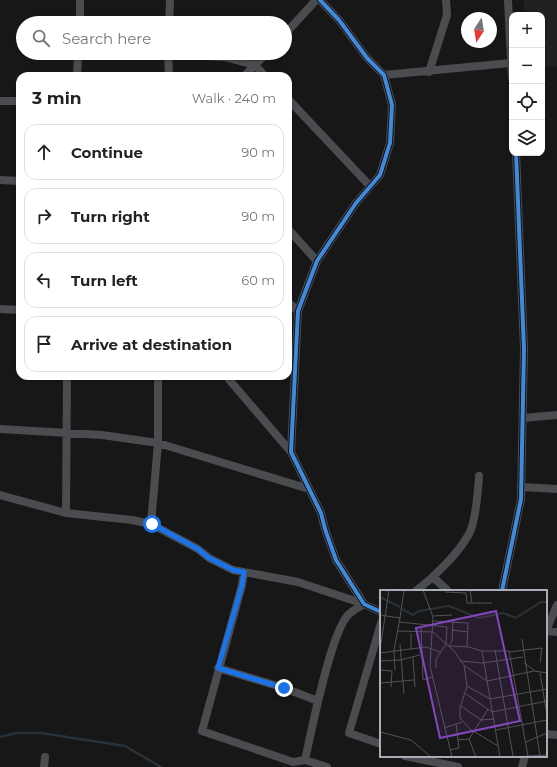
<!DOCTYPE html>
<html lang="en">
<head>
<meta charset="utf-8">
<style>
  body { margin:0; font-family:Montserrat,sans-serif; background:#f2f2f2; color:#222 }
  .controls { position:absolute; right:12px; top:12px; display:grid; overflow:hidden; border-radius:8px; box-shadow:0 1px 3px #0004 }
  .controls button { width:36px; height:36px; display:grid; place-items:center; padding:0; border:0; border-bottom:1px solid #e0e0e0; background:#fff; color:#222; font:20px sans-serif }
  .compass { position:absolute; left:461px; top:12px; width:36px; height:36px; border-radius:50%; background:#fff; box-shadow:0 1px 3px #0004; rotate:192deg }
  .stop { position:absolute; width:12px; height:12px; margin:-9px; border:3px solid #1a73e8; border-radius:50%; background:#fff }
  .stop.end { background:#1a73e8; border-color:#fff; box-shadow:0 1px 4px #0008 }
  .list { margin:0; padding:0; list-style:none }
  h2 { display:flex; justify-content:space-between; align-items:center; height:52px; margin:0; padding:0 16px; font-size:17px }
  h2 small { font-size:13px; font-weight:400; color:#767676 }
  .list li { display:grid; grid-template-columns:26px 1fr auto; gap:12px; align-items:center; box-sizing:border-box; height:56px; margin:0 8px 8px; padding:0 8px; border:1px solid #e0e0e0; border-radius:12px }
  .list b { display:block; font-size:15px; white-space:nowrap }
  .list em { font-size:13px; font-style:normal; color:#767676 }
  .icon { flex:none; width:22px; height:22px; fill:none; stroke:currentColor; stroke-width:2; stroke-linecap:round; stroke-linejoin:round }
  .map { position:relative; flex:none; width:557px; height:767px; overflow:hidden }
  .search { position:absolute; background:#fff; box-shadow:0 1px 3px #0004; left:16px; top:16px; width:276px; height:44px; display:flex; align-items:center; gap:10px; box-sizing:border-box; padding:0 14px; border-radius:22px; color:#767676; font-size:15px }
  .panel { position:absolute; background:#fff; box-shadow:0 1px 3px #0004; left:16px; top:72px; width:276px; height:308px; border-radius:12px }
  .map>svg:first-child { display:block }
  .built { fill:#212123 }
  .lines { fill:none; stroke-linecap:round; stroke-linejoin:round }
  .stream { stroke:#2a3239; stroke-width:2.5 }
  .minor { stroke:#4b4c50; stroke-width:8 }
  .cycleway-casing { stroke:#111113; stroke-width:6 }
  .cycleway { stroke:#408adc; stroke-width:4 }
  .route { stroke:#1a73e8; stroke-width:5 }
  .inset-river { fill:none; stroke:#2a3239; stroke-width:2 }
  .inset-road { fill:none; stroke:#515357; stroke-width:1 }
  .view { fill:#8446be; fill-opacity:0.15; stroke:#8446be; stroke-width:2 }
  .inset-edge { fill:none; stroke:#a8adb8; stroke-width:2 }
</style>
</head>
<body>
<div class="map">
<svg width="557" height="767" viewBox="0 0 557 767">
  <rect width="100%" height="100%" fill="#171717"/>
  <path class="built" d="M524,0h33v66l-15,2v-53h-17z"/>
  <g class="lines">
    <path class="stream" d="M0,737l16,-4h25l84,13 36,21"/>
    <path class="minor" d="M320,0l19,20 28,38 17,17 8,30 -2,38 -10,32 -24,28 -39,58 -19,50 -7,141 30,61 4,16 11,31 28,44 17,8
      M508,0l4,77
      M80,23v-23
      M169,23l1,-23
      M285,34l31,-34
      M168,53l1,23
      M168,54l56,3 31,8 10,11
      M429,72l18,-57 -1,-15
      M384,75l127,-12
      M77,76l1,-23
      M244,76l23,-23
      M288,99l82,87
      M0,101h20
      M0,180l20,1
      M288,229l29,32
      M288,302l10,9
      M0,309l20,1
      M226,376l65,76
      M523,418l34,-3
      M0,429l102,6 56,8 151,46
      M521,487l36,2
      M0,495l66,18 66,7 19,4 47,25 11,9 24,12 65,12 66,22
      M66,513l1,-137
      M151,524l7,-81v-67
      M244,572l-2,13 -40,146 91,31 12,-2 22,7
      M434,578l14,13
      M416,591c18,-14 42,-37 53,-57 7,-13 9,-43 10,-58
      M502,591l19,-92 3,-150 -8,-196
      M381,623l-32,110 32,11
      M546,631l11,-26
      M546,631l11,1
      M218,668l66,20 34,13
      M546,734l11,1
      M405,756l53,11
      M305,760c6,-27 26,-130 44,-146 4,-4 10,-7 15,-10
      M44,767l1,-10
      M522,767l3,-11"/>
    <g class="cycleway-casing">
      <path id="cycleway" d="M320,0l19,20 28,38 17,17 8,30 -2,38 -10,32 -24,28 -39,58 -19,50 -7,141 30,61 4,16 11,31 28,44 17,8
        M502,591l19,-92 3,-150 -8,-196"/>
    </g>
    <use href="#cycleway" class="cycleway"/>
  </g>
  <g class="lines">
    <path class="route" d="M152,524l46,25 11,9 24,12 11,2 -2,13 -24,83 66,20"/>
  </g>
  <g transform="translate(380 590)">
    <rect width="167" height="167" fill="#171717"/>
    <path class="inset-river" d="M0,7l20,10M22,19l11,6 6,-4 30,-5 30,12 24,-5 13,5 25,-16h6"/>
    <path class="inset-road" d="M43,0l10,27 -3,49 22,91M90,0l2,13M65,2l21,1 1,10h25M0,25l20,3 4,-28M53,26l19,-1M53,31l35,2 -1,24M73,31l-1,20 -3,5 20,1 13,4h27l19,105M19,32l48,5 -1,17 -10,15v9M41,36l2,54 9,-3M72,40l16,2M17,41l36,1 21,19 10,14 3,21 -7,22v10l10,11 28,17M142,49l18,117M20,54l4,50M31,59v-16M0,60l9,-60M115,60l18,106M102,61l18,106M129,62l33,-4 -2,14M0,63l46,-6 14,5M33,67l2,30M0,71l20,-1 20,-5M80,71l23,2 40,-6M144,73l11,8M85,76l22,15 47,-10 13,2M0,80l12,1 -1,16M15,80l-1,-20 6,-32M160,83l7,42M1,93l33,-3M87,96l23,13 57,-10M86,104l26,18 55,-11M81,116l20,14 13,-1M64,138l18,-6M116,140l51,-10M0,142l31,8 20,17M89,149l19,-30M89,149l7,18M77,150l12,-1M146,152l21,-9M70,160l9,-2 -3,-24M131,167l36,-2"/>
    <path class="view" d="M116,21l24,110 -80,17 -24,-110z"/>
    <rect width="167" height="167" class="inset-edge"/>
  </g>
</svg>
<div class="controls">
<button>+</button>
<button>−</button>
<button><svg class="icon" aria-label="locate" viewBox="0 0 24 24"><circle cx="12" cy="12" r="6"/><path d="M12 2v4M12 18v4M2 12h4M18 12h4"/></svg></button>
<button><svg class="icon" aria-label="layers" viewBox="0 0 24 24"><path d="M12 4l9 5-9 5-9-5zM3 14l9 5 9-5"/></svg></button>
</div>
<svg class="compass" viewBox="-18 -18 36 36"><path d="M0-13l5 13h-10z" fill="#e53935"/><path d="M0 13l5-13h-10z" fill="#767676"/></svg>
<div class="stop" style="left:152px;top:524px"></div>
<div class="stop end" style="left:284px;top:688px"></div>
<div class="search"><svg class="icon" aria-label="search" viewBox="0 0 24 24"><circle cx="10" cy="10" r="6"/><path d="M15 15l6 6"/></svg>Search here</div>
<section class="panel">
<h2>3 min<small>Walk · 240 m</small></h2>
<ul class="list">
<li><svg class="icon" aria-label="ahead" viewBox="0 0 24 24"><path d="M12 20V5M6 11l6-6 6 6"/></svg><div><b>Continue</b></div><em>90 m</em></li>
<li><svg class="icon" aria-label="right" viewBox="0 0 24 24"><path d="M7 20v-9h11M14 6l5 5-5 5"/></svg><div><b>Turn right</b></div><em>90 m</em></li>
<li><svg class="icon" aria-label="left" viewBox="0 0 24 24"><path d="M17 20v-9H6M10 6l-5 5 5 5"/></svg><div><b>Turn left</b></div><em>60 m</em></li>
<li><svg class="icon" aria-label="arrive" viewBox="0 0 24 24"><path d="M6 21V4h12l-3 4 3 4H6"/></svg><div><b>Arrive at destination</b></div></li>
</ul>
</section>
</div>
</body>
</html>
